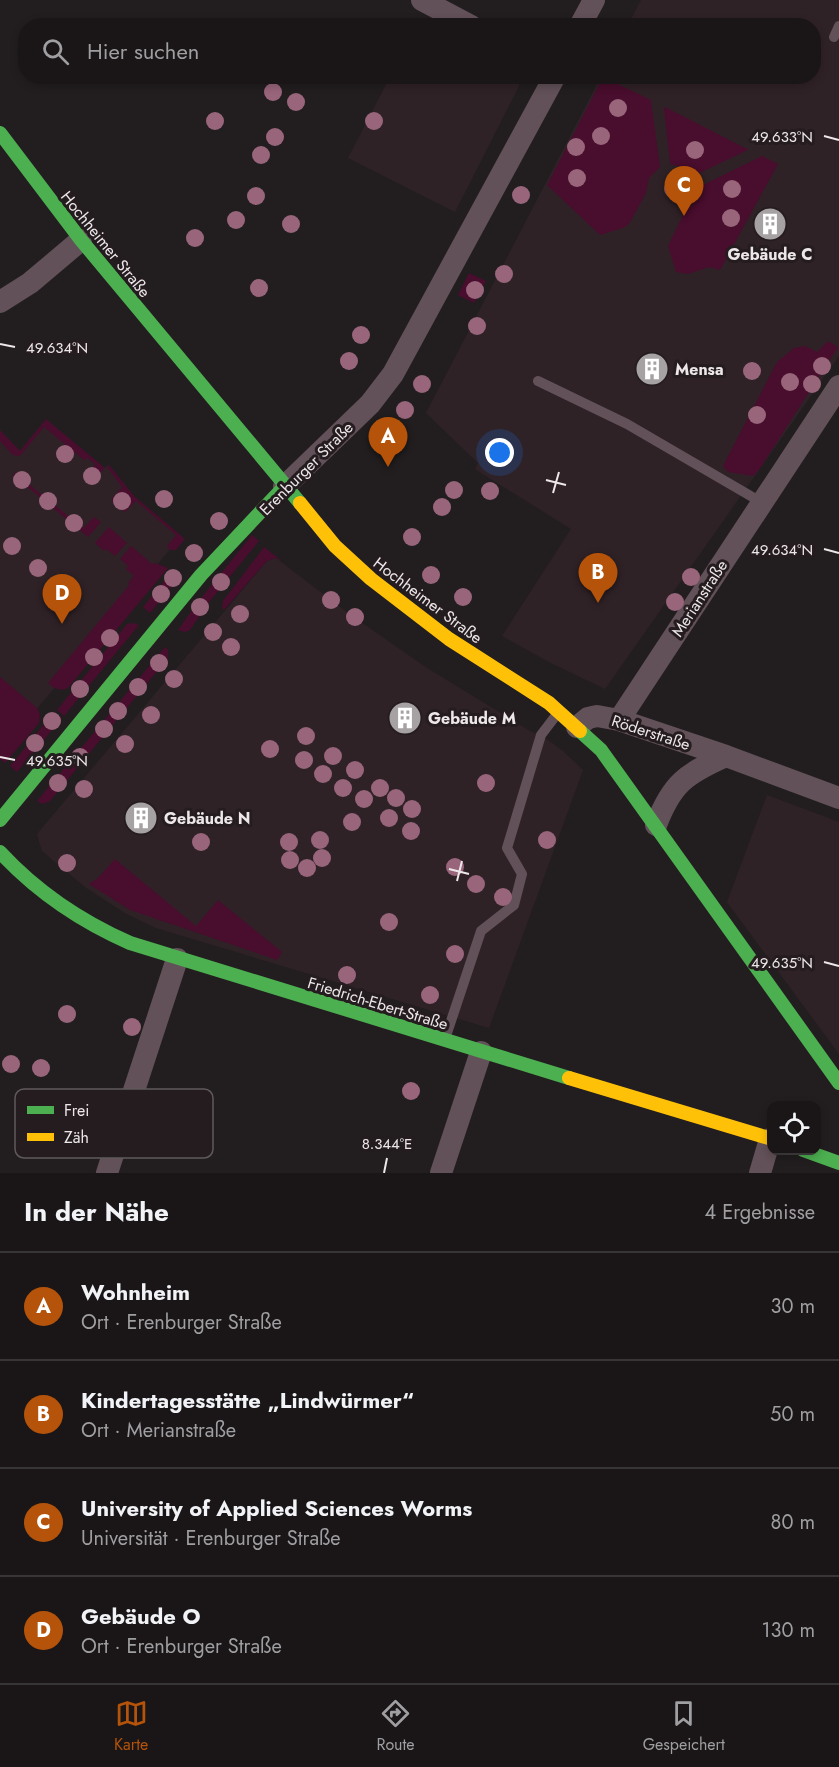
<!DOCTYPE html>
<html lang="de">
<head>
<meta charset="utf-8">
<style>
  body { margin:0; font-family:Jost,sans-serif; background:#272325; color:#f1f3f6 }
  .controls { position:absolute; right:18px; bottom:18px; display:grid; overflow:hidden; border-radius:12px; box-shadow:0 3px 9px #0003 }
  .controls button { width:54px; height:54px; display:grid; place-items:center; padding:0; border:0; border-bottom:2px solid #383537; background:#1a1618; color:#f1f3f6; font:30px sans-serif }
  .you { position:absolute; left:500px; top:453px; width:21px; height:21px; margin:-15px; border:4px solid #fff; border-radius:50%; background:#1a73e8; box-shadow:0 0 0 9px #1a73e833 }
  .badge { display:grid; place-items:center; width:39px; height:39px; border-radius:50%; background:#b45309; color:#fff; font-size:20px; font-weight:700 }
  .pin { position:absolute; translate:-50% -50px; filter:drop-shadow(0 2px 3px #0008) }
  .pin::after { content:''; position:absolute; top:32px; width:21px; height:18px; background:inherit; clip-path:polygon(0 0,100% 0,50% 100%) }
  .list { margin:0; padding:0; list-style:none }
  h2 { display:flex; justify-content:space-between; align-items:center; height:78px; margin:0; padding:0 24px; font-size:26px }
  h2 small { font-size:20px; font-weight:400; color:#9f9fa2 }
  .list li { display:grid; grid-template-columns:39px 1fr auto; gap:18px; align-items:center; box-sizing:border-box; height:108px; padding:0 24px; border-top:2px solid #383537 }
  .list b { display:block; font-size:22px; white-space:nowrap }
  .list p { margin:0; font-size:20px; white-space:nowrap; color:#9f9fa2 }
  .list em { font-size:20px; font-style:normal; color:#9f9fa2 }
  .icon { flex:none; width:33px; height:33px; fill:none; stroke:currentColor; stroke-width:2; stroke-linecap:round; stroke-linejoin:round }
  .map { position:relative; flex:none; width:839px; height:1173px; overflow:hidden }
  .search { position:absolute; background:#1a1618; box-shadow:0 3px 9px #0003; left:18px; right:18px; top:18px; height:66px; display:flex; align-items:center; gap:15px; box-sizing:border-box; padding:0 21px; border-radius:24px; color:#9f9fa2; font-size:22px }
  .sheet { height:510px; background:#1a1618 }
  nav { display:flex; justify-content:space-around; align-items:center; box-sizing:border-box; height:84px; border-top:2px solid #383537; background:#1a1618; font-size:16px; color:#9f9fa2 }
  nav a { display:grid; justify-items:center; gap:3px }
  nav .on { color:#b45309 }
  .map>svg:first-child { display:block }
  .built { fill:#2f2227 }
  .green { fill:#490d2d }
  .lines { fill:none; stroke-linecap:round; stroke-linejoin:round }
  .lane { stroke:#625158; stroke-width:10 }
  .street { stroke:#625158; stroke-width:22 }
  .fast { stroke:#4caf50; stroke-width:14 }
  .slow { stroke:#ffc107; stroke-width:14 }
  .tree { fill:#99657b }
  .ticks { fill:none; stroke:#ede7e9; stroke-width:2 }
  .labels { text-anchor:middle; stroke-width:6; stroke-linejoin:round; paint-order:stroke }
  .street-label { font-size:16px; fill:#ede7e9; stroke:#241c1f }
  .poi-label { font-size:16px; font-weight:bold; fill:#ede7e9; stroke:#241c1f; text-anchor:start }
  .key { fill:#241c1f; stroke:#60595c; stroke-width:1.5 }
  .key-label { font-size:16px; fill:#ede7e9 }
  .ticks-label { font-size:15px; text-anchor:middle; fill:#ede7e9; stroke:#241c1f; stroke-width:6; stroke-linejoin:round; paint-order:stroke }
</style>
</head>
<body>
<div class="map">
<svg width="839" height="1173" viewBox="0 0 839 1173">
  <rect width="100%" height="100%" fill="#221e20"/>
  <path class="built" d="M641,0h198v356l-234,333 -56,-27 -47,-26 69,-107 -96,-60 3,-6 -52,-50 175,-336 213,-1v-50l-186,-1z
    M390,77h128l1,9 -3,6 -61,120 -107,-54z
    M46,419l58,49 5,-3 25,31 47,40 -181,217v-323l20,21z
    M276,558l72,55 76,53 106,65 11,4 22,16 20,19 -94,258 -333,-100 -31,-15 -40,-26 -43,-36 -5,-17 230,-273z
    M767,795l72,27v232l-112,-152z"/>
  <path class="green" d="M603,77l48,23 9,67 -11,11 -3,15 -17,31 -6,4 -23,7 -53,-50z
    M665,107l82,42 1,1 -55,26 -8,-8 -15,-4 -6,-55z
    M762,156l16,8 -58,106 -11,-3 -21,7 -12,-2 -8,-26 17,-35 10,-9 2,-14z
    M469,273l17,8 -12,22 -16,-8z
    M828,341l10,6 -79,123 -6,6 -25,-4 -5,-6 1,-2 53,-102 17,-14 11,-2 12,6z
    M46,419l59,49 -13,13h-4l-1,-4 8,-13 -8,-6 -3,2 -11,-9 -8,9h-5l-1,-5 8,-9 -23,-19 -24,29 -7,-1 -13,-14v-11l20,21z
    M109,465l25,31 51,43 -9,11h-6l-3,-4 9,-11 -40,-34 -11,11 -12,-9 -1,-4 10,-12 -15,-20z
    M15,473l68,55 11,-11 7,5 -13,15 -75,-62z
    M109,527l18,16 -12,13 -9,-7 -2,2 -9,-8z
    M252,535l7,6 -49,60 -20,29 -5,2 -7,-2 19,-27z
    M131,546l21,18 3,-1 13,5 -100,120c-9,4 -14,0 -20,-5l82,-99 -2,-1 6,-7 -8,-7 2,-3 -8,-7z
    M264,547l18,14 -6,-3 -9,3 -43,49 -2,-2 1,-7z
    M173,570l5,5v3l-28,35 -7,-6z
    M133,623l6,2 -75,91 -7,-6 70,-86z
    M165,647l3,3v8l-118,143 -7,3 -6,-3z
    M0,677l37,31 3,6 -1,9 -34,40 -5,-4z
    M54,712l8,6 -45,54 -7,-6z
    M115,859l81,67 22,-26 64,52 -5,8 -147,-50 -41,-26 10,-7z"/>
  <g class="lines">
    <path class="lane" d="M834,37l5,-11
      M538,381l89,43 134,78
      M445,1039l36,-108 33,-26 8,-31 -15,-26 34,-113 16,-21"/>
    <path class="street" d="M422,0l49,26
      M580,26l14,-26
      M0,302l30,-19 51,-43
      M284,487l86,-83 23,-30 162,-298
      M619,720l220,-334
      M577,727l11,-9 9,-2 22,4 107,36 113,42
      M656,825c16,-42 30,-51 70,-69
      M107,1173l70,-214
      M441,1173l40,-121
      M760,1173l10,-34"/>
    <path class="fast" d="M0,133l81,107 219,263
      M580,731l21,19 238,333
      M0,820l201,-245 83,-88
      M0,852c37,40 80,69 130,91l439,135
      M803,1150l36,13"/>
    <path class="slow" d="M300,503l35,43 36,33 78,60 100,64 31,28
      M569,1078l203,61"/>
  </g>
  <g class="tree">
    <circle cx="273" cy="92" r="9"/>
    <circle cx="296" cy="102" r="9"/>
    <circle cx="618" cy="108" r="9"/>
    <circle cx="215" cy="121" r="9"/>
    <circle cx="374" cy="121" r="9"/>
    <circle cx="601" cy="136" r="9"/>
    <circle cx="275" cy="137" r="9"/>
    <circle cx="576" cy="147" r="9"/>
    <circle cx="695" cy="150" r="9"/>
    <circle cx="261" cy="155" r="9"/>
    <circle cx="577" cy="178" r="9"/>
    <circle cx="673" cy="189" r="9"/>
    <circle cx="732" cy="189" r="9"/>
    <circle cx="521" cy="195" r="9"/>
    <circle cx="256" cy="196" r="9"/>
    <circle cx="731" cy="218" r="9"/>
    <circle cx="236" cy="220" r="9"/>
    <circle cx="291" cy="224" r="9"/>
    <circle cx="195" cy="238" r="9"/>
    <circle cx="504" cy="274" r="9"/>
    <circle cx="259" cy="288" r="9"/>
    <circle cx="475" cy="290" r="9"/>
    <circle cx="477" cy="326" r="9"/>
    <circle cx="361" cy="335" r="9"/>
    <circle cx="349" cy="361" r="9"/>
    <circle cx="822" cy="366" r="9"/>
    <circle cx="752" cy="371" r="9"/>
    <circle cx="790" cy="382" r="9"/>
    <circle cx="422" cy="384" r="9"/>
    <circle cx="812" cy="384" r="9"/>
    <circle cx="405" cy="410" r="9"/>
    <circle cx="757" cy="415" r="9"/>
    <circle cx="65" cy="454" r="9"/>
    <circle cx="92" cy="476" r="9"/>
    <circle cx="22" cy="480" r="9"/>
    <circle cx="454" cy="490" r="9"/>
    <circle cx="490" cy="491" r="9"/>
    <circle cx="164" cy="499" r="9"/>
    <circle cx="48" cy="501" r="9"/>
    <circle cx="122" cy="501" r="9"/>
    <circle cx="442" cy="507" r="9"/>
    <circle cx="219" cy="521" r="9"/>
    <circle cx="74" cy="523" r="9"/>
    <circle cx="412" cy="537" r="9"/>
    <circle cx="12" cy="546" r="9"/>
    <circle cx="194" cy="553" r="9"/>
    <circle cx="38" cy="568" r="9"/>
    <circle cx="431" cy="575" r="9"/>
    <circle cx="691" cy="577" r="9"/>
    <circle cx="173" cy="578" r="9"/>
    <circle cx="221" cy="582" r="9"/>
    <circle cx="161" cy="594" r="9"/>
    <circle cx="463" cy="597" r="9"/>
    <circle cx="331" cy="600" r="9"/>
    <circle cx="675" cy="602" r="9"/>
    <circle cx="200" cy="607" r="9"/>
    <circle cx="240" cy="614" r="9"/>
    <circle cx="355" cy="617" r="9"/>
    <circle cx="213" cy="632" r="9"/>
    <circle cx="110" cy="638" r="9"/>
    <circle cx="231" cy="647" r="9"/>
    <circle cx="94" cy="657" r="9"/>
    <circle cx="159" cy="663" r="9"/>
    <circle cx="174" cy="679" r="9"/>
    <circle cx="138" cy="687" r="9"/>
    <circle cx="80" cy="689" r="9"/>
    <circle cx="118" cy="711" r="9"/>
    <circle cx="151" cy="715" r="9"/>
    <circle cx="52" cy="721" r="9"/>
    <circle cx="104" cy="729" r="9"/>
    <circle cx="306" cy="736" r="9"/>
    <circle cx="35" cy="743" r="9"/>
    <circle cx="125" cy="744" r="9"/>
    <circle cx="270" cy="749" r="9"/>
    <circle cx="333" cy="756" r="9"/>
    <circle cx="80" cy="757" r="9"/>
    <circle cx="304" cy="760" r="9"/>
    <circle cx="355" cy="770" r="9"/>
    <circle cx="323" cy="774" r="9"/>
    <circle cx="58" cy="783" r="9"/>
    <circle cx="486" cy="783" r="9"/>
    <circle cx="343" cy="788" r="9"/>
    <circle cx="380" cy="788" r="9"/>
    <circle cx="84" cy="789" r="9"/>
    <circle cx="396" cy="798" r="9"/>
    <circle cx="364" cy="799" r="9"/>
    <circle cx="412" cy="809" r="9"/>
    <circle cx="389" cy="818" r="9"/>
    <circle cx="352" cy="822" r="9"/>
    <circle cx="411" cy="831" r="9"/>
    <circle cx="320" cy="840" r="9"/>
    <circle cx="547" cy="840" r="9"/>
    <circle cx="201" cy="842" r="9"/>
    <circle cx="289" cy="842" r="9"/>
    <circle cx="322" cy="858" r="9"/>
    <circle cx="290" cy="860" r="9"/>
    <circle cx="67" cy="863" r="9"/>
    <circle cx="455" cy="867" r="9"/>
    <circle cx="307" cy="868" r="9"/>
    <circle cx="476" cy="884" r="9"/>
    <circle cx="503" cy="897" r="9"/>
    <circle cx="389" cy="922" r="9"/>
    <circle cx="455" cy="954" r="9"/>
    <circle cx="347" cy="975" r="9"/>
    <circle cx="430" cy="995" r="9"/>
    <circle cx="67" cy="1014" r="9"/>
    <circle cx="132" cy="1027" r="9"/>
    <circle cx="11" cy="1064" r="9"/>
    <circle cx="41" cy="1068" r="9"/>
    <circle cx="411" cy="1091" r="9"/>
  </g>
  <path class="ticks" d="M824,136l15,4M0,344l15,3M546,480l20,5M553,493l6,-21M824,549l15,4M0,757l15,3M449,869l20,5M457,881l5,-20M824,962l15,4M384,1173l3,-15"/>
  <defs>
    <g id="building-disc" transform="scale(1.725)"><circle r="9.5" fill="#a6a1a3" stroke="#241c1f"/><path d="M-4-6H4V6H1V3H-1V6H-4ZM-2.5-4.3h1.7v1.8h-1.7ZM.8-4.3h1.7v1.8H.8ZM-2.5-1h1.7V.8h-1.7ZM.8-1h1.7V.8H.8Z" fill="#fff"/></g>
  </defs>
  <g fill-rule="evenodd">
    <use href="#building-disc" x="770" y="224"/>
    <use href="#building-disc" x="652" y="369"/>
    <use href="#building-disc" x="405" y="718"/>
    <use href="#building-disc" x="141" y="818"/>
  </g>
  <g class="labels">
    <g class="street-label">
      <text transform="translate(106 244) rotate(51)" y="6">Hochheimer Straße</text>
      <text transform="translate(306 468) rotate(-45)" y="6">Erenburger Straße</text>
      <text transform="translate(699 598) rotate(-57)" y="6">Merianstraße</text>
      <text transform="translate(428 600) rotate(37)" y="6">Hochheimer Straße</text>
      <text transform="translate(651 732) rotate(18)" y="6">Röderstraße</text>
      <text transform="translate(378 1003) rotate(17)" y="6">Friedrich-Ebert-Straße</text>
    </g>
    <g class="poi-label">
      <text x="770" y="260" text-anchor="middle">Gebäude C</text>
      <text x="675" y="375">Mensa</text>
      <text x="428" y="724">Gebäude M</text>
      <text x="164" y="824">Gebäude N</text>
    </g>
  </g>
  <rect x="15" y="1089" width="198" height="69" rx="9" class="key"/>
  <rect x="27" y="1106" width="27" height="8" fill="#4caf50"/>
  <rect x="27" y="1133" width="27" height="8" fill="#ffc107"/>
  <g class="key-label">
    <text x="64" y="1116">Frei</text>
    <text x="64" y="1143">Zäh</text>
  </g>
  <g class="ticks-label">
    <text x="782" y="142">49.633°N</text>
    <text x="57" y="353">49.634°N</text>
    <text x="782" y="555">49.634°N</text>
    <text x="57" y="766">49.635°N</text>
    <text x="782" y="968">49.635°N</text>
    <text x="387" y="1149">8.344°E</text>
  </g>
</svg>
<div class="controls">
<button><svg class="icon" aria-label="locate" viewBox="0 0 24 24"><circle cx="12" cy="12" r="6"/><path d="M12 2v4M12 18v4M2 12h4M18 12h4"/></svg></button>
</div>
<div class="you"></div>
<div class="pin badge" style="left:388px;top:467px">A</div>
<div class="pin badge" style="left:598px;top:603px">B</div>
<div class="pin badge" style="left:684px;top:216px">C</div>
<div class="pin badge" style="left:62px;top:624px">D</div>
<div class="search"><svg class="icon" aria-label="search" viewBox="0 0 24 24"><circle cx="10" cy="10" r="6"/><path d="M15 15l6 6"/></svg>Hier suchen</div>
</div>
<section class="sheet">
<h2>In der Nähe<small>4 Ergebnisse</small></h2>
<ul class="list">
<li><span class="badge">A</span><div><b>Wohnheim</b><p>Ort · Erenburger Straße</p></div><em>30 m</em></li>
<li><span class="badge">B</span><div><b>Kindertagesstätte „Lindwürmer“</b><p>Ort · Merianstraße</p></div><em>50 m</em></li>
<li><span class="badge">C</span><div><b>University of Applied Sciences Worms</b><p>Universität · Erenburger Straße</p></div><em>80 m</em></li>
<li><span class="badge">D</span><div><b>Gebäude O</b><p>Ort · Erenburger Straße</p></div><em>130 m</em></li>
</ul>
</section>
<nav>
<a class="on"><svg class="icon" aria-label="map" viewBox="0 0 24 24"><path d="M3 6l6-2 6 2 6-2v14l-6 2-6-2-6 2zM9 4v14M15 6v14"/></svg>Karte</a>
<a><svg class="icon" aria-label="directions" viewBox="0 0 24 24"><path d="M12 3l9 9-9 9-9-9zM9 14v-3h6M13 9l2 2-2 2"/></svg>Route</a>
<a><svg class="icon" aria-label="saved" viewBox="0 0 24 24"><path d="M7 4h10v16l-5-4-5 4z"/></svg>Gespeichert</a>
</nav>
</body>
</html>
